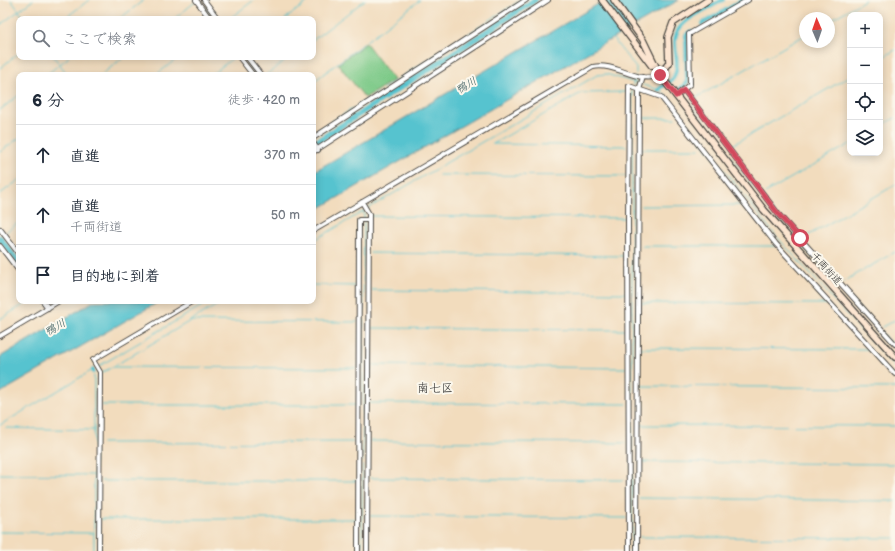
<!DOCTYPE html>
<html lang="ja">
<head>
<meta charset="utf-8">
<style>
  body { margin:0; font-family:"Balsamiq Sans","Klee One",sans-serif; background:#f2f2f3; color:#1f2937 }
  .controls { position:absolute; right:12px; top:12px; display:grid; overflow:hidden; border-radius:8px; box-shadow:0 2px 10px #0003 }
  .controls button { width:36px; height:36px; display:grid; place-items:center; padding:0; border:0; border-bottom:1px solid #e0e1e3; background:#fff; color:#1f2937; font:20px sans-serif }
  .compass { position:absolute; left:799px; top:12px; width:36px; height:36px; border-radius:50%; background:#fff; box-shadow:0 2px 10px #0003; rotate:358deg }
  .stop { position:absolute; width:12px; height:12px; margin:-9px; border:3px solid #d1495b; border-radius:50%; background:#fff }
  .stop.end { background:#d1495b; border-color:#fff; box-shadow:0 1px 4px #0008 }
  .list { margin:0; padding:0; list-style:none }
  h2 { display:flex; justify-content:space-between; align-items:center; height:52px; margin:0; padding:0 16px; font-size:17px }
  h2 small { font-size:13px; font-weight:400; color:#747a83 }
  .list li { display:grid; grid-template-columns:26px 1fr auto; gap:12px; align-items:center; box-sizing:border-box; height:60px; padding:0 16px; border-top:1px solid #e0e1e3 }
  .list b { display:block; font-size:15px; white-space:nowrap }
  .list p { margin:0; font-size:13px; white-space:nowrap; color:#747a83 }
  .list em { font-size:13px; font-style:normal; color:#747a83 }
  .icon { flex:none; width:22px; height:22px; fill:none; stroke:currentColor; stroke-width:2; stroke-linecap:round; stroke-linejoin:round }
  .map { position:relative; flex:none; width:895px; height:551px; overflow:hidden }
  .search { position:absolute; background:#fff; box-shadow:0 2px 10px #0003; left:16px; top:16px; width:300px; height:44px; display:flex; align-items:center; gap:10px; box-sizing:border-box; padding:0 14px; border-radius:8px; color:#747a83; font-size:15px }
  .panel { position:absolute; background:#fff; box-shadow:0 2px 10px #0003; left:16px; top:72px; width:300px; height:232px; border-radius:8px }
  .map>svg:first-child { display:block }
  .green { fill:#7cc987; stroke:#547a59 }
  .water { fill:#56c3cf; stroke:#40777d }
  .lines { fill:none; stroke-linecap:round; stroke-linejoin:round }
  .stream { stroke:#56c3cf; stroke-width:1 }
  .canal { stroke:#56c3cf; stroke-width:4 }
  .river { stroke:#56c3cf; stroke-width:6 }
  .street-casing { stroke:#494641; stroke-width:6 }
  .secondary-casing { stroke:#494641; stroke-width:8 }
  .street { stroke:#fff; stroke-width:4 }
  .secondary { stroke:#fce5d0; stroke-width:5.5 }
  .route { stroke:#d1495b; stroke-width:5 }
  .labels { text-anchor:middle; stroke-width:4; stroke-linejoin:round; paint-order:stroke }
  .street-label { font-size:10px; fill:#2b2b2b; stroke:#fbf7ec }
  .water-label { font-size:11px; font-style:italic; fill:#38595c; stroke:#fbf7ec }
  .quarter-label { font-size:12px; fill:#2b2b2b; stroke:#fbf7ec }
</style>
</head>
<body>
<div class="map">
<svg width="895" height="551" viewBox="0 0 895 551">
  <rect width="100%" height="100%" fill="#fbf7ec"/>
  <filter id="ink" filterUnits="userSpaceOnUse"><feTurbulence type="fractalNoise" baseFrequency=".025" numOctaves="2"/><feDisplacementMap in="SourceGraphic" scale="8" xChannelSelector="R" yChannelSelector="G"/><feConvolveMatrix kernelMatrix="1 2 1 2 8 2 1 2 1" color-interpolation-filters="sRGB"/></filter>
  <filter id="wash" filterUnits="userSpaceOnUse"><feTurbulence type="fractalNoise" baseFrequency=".012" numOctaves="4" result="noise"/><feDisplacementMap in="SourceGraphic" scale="16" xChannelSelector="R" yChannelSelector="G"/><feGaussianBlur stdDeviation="0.9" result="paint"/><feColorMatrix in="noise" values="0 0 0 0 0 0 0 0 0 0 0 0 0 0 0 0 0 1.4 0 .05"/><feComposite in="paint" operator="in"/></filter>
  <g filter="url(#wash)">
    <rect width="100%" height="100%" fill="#f2dcbd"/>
    <path class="green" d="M366,43l28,37 -29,18 -27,-34z"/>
    <path class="water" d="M605,0h74l-366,212v-40z
      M94,301h66l-160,92v-36z"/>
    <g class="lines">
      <path class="stream" d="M11,0l14,19
        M199,0l15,19
        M64,19l25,-19
        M119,19l25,-19
        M174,19l21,-17
        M229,19l25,-19
        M285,19l25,-19
        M829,21l36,-21
        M0,25l33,-25
        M613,39l23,29v5
        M313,40l52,-40
        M54,57l14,18
        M243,57l13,18
        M880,59l15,-9
        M0,68l19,-15
        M46,75l23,-18
        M101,75l23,-18
        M156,75l23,-18
        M211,75l23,-18
        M266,75l24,-18
        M313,82l107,-82
        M633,85l2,-9
        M643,85l19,6 113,144 120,132
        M383,89l138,-89
        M683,95l98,127 114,126
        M694,99l111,-64
        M0,110l19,-15
        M642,118h33
        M880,126l15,-8
        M313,134l66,-42
        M493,144l88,-51 45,-1
        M493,144l133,2
        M731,146l119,-70
        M641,149h58
        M0,152l19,-14
        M439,175l187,1
        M765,193l85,-49
        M0,194l19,-14
        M641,206l101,-1
        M367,209l230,-134 9,-1 34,10
        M364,212v6
        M371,216l255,2
        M6,232l13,-10
        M802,239l93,-54
        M313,241l51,-30
        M2,244l2,-1
        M641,246h134
        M370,253l256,3
        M843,282l52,-30
        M313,285l44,1
        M371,290l255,3
        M641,303l187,1
        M0,319l30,-18
        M190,321l167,1
        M882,327l13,-7
        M370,328l255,2
        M640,348l230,1
        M370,365l256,3
        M99,366l111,-65
        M112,367l244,1
        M102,373l122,-72
        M640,386l255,2
        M370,403l257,1
        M102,405h254
        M0,425l96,-57
        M640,425l255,1
        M6,428l88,2
        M370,441l255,2
        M102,443l251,-1
        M640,462l255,2
        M0,474l93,1
        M370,478l254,2
        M101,481h255
        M639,498l256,3
        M370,516l256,2
        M101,519h255
        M0,532l93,1
        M640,537l255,1
        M94,551v-175
        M362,551l2,-329
        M632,551v-461"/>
      <path class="canal" d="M702,24l41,-24
        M658,90c4,-4 14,-8 16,-13 8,-15 -5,-35 5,-48 9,-13 30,-21 44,-29
        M679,90l8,-8 -1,-47 5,-4
        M93,370v2"/>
      <path class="river" d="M313,144l222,-144
        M0,238l19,25"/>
    </g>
  </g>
  <g filter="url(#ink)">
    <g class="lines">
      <g class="street-casing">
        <path id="street" d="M196,0l14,19
          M204,0l14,19
          M239,57l14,18
          M247,57l14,18
          M684,90l95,125 116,129
          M676,96l14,-12 -1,-50 59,-34
          M313,138l213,-138
          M313,143l5,7
          M313,152l235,-152
          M362,202l7,12 -2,337
          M0,229l19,25
          M313,231l280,-164c23,-5 45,18 67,8
          M0,246l19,25
          M43,301l5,7
          M0,336l59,-35
          M99,551l1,-179 -7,-12 100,-59
          M358,551l1,-331h10
          M629,551l-1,-332 1,-133 32,11 115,147 119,130
          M637,551l2,-461 4,-13"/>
      </g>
      <g class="secondary-casing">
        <path id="secondary" d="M602,0l50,66
          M614,0l29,40 17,35 104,135 131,147
          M660,75l9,-12 -1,-26 5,-14 35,-23"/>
      </g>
      <use href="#street" class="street"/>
      <use href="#secondary" class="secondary"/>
    </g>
  </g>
  <g class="lines" filter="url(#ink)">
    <path class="route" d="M660,75l16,21 8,-6 95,125 21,23"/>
  </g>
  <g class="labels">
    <g class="street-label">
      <text transform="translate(827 268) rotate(48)" y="4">千両街道</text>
    </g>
    <g class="water-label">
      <text transform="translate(466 85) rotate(-31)" y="4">鴨川</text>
      <text transform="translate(55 327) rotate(-30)" y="4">鴨川</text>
    </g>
    <g class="quarter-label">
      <text x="435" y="392">南七区</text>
    </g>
  </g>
</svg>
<div class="controls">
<button>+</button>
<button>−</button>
<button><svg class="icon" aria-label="locate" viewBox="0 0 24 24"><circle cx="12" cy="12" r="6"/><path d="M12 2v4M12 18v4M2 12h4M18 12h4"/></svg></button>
<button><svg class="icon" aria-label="layers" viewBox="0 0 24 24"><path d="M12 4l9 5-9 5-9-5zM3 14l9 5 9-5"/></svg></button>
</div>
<svg class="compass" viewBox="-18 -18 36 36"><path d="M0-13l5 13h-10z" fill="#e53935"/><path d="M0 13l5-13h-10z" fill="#747a83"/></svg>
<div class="stop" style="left:800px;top:238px"></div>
<div class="stop end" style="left:660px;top:75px"></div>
<div class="search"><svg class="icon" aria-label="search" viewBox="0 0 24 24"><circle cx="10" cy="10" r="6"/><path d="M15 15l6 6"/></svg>ここで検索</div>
<section class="panel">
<h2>6 分<small>徒歩 · 420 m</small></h2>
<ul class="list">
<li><svg class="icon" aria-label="ahead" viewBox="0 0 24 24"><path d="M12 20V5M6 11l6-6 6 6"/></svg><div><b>直進</b></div><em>370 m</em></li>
<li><svg class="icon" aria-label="ahead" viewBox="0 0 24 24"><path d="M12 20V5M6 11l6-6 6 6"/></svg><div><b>直進</b><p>千両街道</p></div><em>50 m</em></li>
<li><svg class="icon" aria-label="arrive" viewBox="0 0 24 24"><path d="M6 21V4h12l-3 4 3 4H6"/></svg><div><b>目的地に到着</b></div></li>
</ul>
</section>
</div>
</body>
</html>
